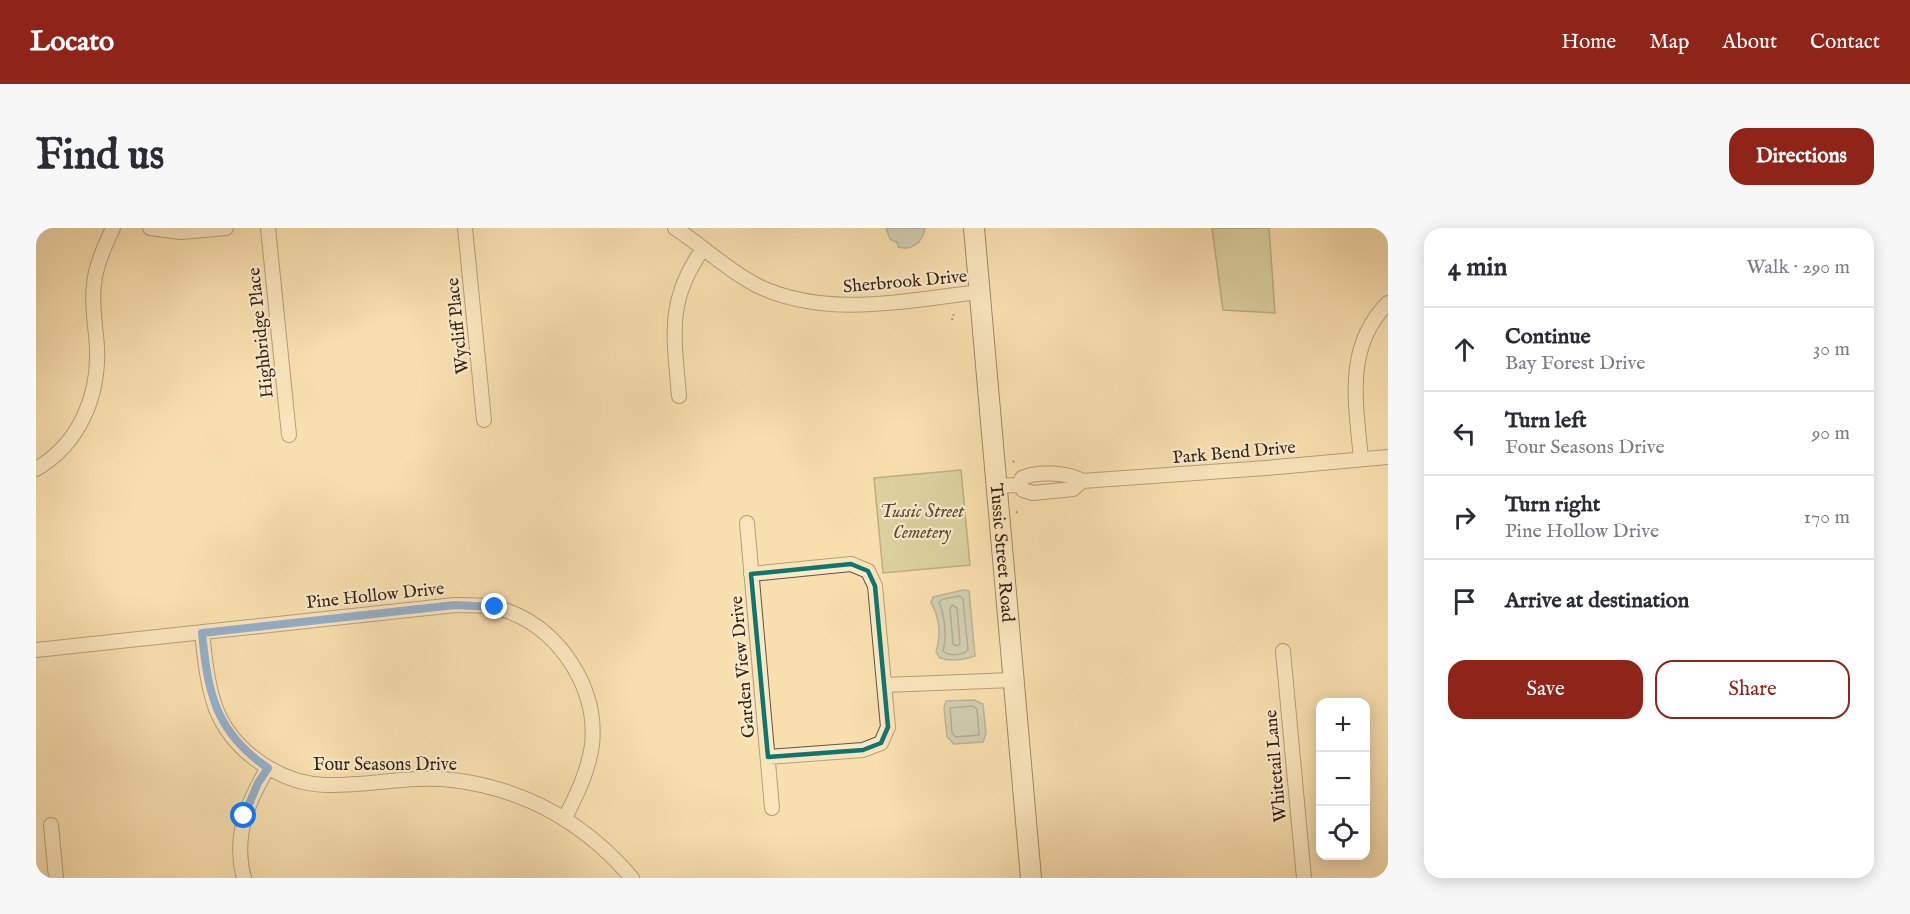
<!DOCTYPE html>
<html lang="en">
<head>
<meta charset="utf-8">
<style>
  body { margin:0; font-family:"IM FELL English",serif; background:#f7f7f7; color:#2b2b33 }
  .controls { position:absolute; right:18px; bottom:18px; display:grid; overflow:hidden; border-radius:12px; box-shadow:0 3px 15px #0003 }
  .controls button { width:54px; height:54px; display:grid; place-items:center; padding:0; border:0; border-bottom:2px solid #e1e1e2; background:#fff; color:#2b2b33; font:30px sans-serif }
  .stop { position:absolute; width:18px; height:18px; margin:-14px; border:4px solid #1a73e8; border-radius:50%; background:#fff }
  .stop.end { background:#1a73e8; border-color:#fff; box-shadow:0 2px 6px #0008 }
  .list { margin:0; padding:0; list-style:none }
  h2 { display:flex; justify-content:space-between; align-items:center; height:78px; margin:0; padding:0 24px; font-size:26px }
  h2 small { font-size:20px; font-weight:400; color:#7c7c81 }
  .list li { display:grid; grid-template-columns:39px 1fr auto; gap:18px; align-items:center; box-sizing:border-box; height:84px; padding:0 24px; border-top:2px solid #e1e1e2 }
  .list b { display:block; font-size:22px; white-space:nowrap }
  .list p { margin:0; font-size:20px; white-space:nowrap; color:#7c7c81 }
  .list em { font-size:20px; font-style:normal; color:#7c7c81 }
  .actions { display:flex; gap:12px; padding:18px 24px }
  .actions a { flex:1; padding:14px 0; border:2px solid #8f2418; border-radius:18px; text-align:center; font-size:21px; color:#8f2418 }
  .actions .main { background:#8f2418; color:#fff }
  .icon { flex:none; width:33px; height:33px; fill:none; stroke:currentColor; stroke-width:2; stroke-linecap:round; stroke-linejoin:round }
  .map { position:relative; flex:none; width:1352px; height:650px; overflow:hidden; border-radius:18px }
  header { display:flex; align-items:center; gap:36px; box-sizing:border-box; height:84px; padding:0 30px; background:#8f2418; color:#fff }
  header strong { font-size:28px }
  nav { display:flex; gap:33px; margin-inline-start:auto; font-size:21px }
  .intro { display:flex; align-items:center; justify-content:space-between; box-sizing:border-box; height:144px; padding:0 36px }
  h1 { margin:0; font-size:42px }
  .button { padding:15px 27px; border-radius:18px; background:#8f2418; color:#fff; font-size:21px; font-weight:700 }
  main { display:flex; gap:36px; padding:0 36px }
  aside { flex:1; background:#fff; border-radius:18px; box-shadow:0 3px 15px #0003 }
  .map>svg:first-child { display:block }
  .green { fill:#bac28d; stroke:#777352; stroke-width:1.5 }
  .water { fill:#a2bab6; stroke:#767e76; stroke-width:1.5 }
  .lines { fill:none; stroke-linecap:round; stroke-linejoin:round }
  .shore { stroke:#6b6f66; stroke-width:1.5 }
  .street-casing { stroke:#65533c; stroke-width:16 }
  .secondary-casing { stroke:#342416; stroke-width:22 }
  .path { stroke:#342416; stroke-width:2; stroke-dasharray:1.5 3; stroke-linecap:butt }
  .street { stroke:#faeaca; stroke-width:14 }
  .secondary { stroke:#faeaca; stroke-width:20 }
  .route { stroke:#1a73e8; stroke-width:8 }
  .marked { fill:none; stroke:#0f766e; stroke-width:4.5; stroke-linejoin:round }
  .labels { text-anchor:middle; stroke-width:4.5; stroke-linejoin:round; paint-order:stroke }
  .street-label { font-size:18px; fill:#342416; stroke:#faeaca }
  .park-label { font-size:18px; font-style:italic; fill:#564c34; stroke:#faeaca }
</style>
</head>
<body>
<header>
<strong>Locato</strong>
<nav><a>Home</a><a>Map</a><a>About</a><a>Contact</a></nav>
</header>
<div class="intro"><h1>Find us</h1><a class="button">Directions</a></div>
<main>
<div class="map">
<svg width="1352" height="650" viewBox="0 0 1352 650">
  <rect width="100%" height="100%" fill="#f8dfae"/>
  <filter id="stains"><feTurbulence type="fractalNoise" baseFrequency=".00333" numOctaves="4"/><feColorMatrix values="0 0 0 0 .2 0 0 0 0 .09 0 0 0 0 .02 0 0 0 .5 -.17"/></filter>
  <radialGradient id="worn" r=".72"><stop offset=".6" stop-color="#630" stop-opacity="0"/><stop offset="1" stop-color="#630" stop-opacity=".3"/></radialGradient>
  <path class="green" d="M1176,0h57l6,85 -52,-3z
    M925,242l9,95 -87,8 -9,-95z"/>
  <path class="water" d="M850,0h39c-2,14 -13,23 -27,19v-4l-8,-4z
    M927,362l6,1 6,65c-12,4 -23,6 -35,2l-4,-6c5,-15 4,-35 -5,-49l2,-6z
    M938,472l9,4 3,30 -3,8 -29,2 -7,-7 -3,-29 2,-7z"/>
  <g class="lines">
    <path class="shore" d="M924,368l3,3 5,51c-5,5 -19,7 -25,1 4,-15 2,-34 -4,-49l4,-3z
      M916,377l5,3 3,36 -3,2 -4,-2 -3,-36z
      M937,478l4,3 2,26 -23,2 -4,-4 -2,-25z"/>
    <g class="street-casing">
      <path id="street" d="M114,0l31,4 45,-4
        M232,0l21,207
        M429,0l19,192
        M639,0c28,18 53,43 83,58 70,33 148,14 222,6
        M643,168c-5,-60 -13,-96 24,-147
        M1325,231c-5,-56 -17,-112 27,-156
        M0,241c43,-25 63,-72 61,-121 -1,-21 -6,-42 -3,-64 2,-20 11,-38 19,-56
        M984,257l2,-7c15,-7 46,-6 60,3l184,-13 122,-11
        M960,258l24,-1 3,5 10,3 40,-4 9,-8
        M711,295l25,285
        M715,346l100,-10 17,7 7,15 13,141 -7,16 -18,7 -95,7
        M166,405c3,26 5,51 14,76 17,43 65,75 110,76 43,1 85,-10 127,-5 73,9 132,43 179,98
        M0,422l419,-45c18,0 37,0 55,7 51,20 88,77 82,133 -4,27 -15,49 -27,73
        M1247,423l21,227
        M848,457l129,-5
        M15,597l5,53
        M208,650c-11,-40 3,-76 24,-110"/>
    </g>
    <g class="secondary-casing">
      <g id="secondary">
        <path id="s1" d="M938,0l57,650"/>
      </g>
    </g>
    <path class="path" d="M912,42l3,8
      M916,92l2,-7
      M977,234l3,-3
      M980,284l3,1"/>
    <use href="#street" class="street"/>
    <use href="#secondary" class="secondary"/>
  </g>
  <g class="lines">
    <path class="route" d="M208,588l14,-33 10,-15c-53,-36 -60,-75 -66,-135l253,-28 40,2"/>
  </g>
  <path d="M0 0H1352V650H0ZM815,336l17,7 7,15 13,141 -7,16 -18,7 -95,7 -17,-183z" fill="#f8dfae" fill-opacity=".55" fill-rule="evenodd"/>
  <path class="marked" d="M815,336l17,7 7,15 13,141 -7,16 -18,7 -95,7 -17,-183z"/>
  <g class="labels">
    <g class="street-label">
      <text transform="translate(869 53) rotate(-5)" y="6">Sherbrook Drive</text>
      <text transform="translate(421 98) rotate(-96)" y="6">Wycliff Place</text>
      <text transform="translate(224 105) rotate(-96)" y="6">Highbridge Place</text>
      <text transform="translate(1198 224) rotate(-5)" y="6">Park Bend Drive</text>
      <text dy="6" stroke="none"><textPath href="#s1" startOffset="326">Tussic Street Road</textPath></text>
      <text transform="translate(339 367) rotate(-6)" y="6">Pine Hollow Drive</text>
      <text transform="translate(706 439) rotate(-95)" y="6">Garden View Drive</text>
      <text x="349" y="542">Four Seasons Drive</text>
      <text transform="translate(1239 538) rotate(-95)" y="6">Whitetail Lane</text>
    </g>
    <g class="park-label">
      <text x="886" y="289">Tussic Street<tspan x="886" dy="21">Cemetery</tspan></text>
    </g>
  </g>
  <rect width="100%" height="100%" filter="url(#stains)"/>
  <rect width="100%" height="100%" fill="url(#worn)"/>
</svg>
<div class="controls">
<button>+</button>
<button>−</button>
<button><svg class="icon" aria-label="locate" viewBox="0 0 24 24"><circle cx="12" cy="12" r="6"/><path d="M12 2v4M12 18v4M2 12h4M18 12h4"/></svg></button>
</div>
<div class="stop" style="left:208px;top:588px"></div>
<div class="stop end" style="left:459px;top:379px"></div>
</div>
<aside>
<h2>4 min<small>Walk · 290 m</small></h2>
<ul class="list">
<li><svg class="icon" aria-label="ahead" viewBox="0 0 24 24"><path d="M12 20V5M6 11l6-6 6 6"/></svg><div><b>Continue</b><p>Bay Forest Drive</p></div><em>30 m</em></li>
<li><svg class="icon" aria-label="left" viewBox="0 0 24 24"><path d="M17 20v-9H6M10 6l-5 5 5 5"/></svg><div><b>Turn left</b><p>Four Seasons Drive</p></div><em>90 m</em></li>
<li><svg class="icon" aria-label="right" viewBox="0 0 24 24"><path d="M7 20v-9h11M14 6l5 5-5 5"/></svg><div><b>Turn right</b><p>Pine Hollow Drive</p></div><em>170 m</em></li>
<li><svg class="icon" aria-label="arrive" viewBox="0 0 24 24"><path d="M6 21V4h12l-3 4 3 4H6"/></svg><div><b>Arrive at destination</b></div></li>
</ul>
<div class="actions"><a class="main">Save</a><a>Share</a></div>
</aside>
</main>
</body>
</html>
